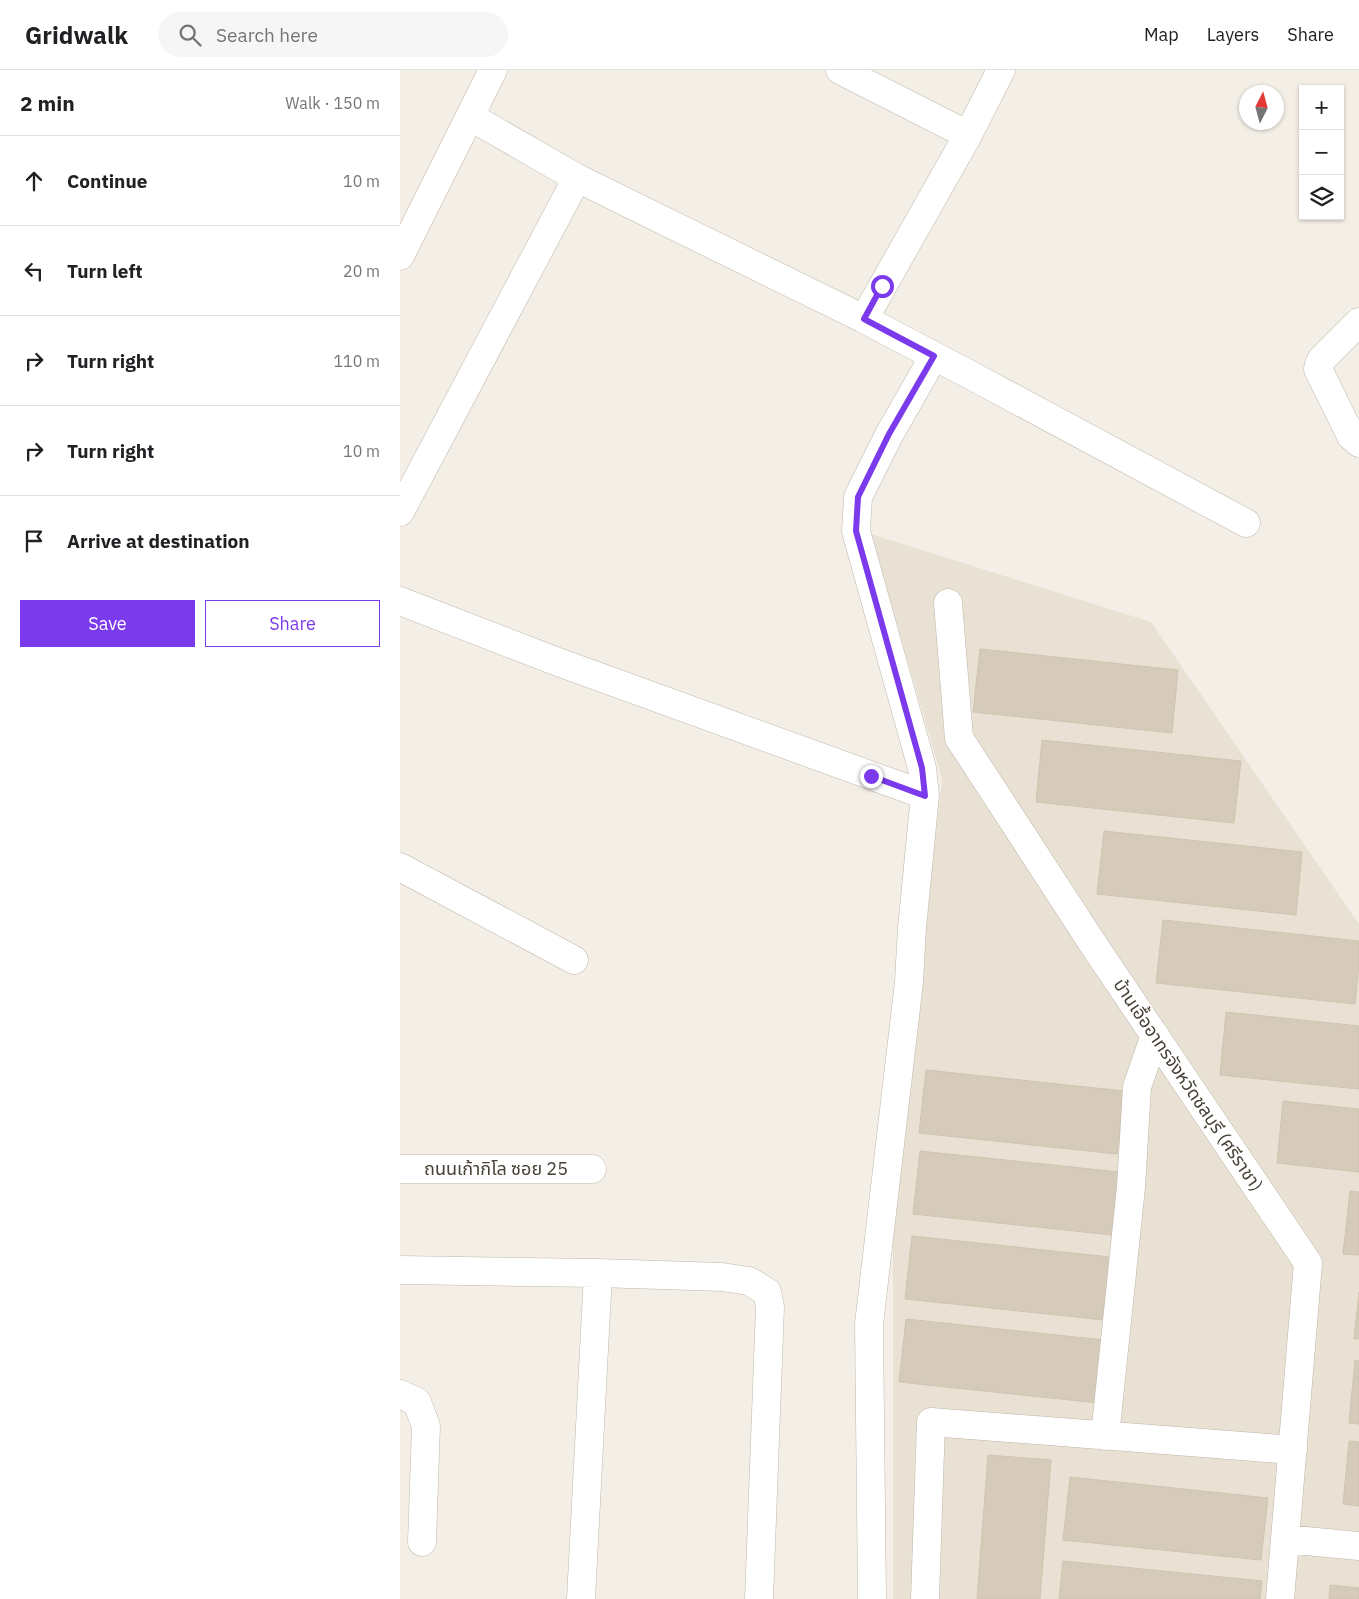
<!DOCTYPE html>
<html lang="en">
<head>
<meta charset="utf-8">
<style>
  body { margin:0; font-family:"IBM Plex Sans","Noto Sans Thai",sans-serif; background:#f6f6f6; color:#202124 }
  .controls { position:absolute; right:15px; top:15px; display:grid; overflow:hidden; border-radius:0px; box-shadow:0 1px 4px #0004 }
  .controls button { width:45px; height:45px; display:grid; place-items:center; padding:0; border:0; border-bottom:1px solid #e0e0e0; background:#fff; color:#202124; font:25px sans-serif }
  .compass { position:absolute; left:839px; top:15px; width:45px; height:45px; border-radius:50%; background:#fff; box-shadow:0 1px 4px #0004; rotate:6deg }
  .stop { position:absolute; width:15px; height:15px; margin:-11px; border:4px solid #7c3aed; border-radius:50%; background:#fff }
  .stop.end { background:#7c3aed; border-color:#fff; box-shadow:0 1px 5px #0008 }
  .list { margin:0; padding:0; list-style:none }
  h2 { display:flex; justify-content:space-between; align-items:center; height:65px; margin:0; padding:0 20px; font-size:21px }
  h2 small { font-size:16px; font-weight:400; color:#757577 }
  .list li { display:grid; grid-template-columns:32px 1fr auto; gap:15px; align-items:center; box-sizing:border-box; height:90px; padding:0 20px; border-top:1px solid #e0e0e0 }
  .list b { display:block; font-size:19px; white-space:nowrap }
  .list em { font-size:16px; font-style:normal; color:#757577 }
  .actions { display:flex; gap:10px; padding:15px 20px }
  .actions a { flex:1; padding:11px 0; border:1px solid #7c3aed; border-radius:0px; text-align:center; font-size:18px; color:#7c3aed }
  .actions .main { background:#7c3aed; color:#fff }
  .icon { flex:none; width:28px; height:28px; fill:none; stroke:currentColor; stroke-width:2; stroke-linecap:round; stroke-linejoin:round }
  .map { position:relative; flex:none; width:959px; height:1529px; overflow:hidden }
  header { display:flex; align-items:center; gap:30px; box-sizing:border-box; height:70px; padding:0 25px; background:#fff; border-bottom:1px solid #e0e0e0 }
  header strong { font-size:24px }
  nav { display:flex; gap:28px; margin-inline-start:auto; font-size:18px }
  .search { width:350px; height:45px; background:#f6f6f6; display:flex; align-items:center; gap:12px; box-sizing:border-box; padding:0 18px; border-radius:28px; color:#757577; font-size:19px }
  main { display:flex }
  aside { flex:1; background:#fff }
  .map>svg:first-child { display:block }
  .residential { fill:#e8e1d4 }
  .building { fill:#d6cbbb; stroke:#d1c3ae }
  .lines { fill:none; stroke-linecap:round; stroke-linejoin:round }
  .street-casing { stroke:#bfb7a9; stroke-width:29 }
  .street { stroke:#fff; stroke-width:28 }
  .route { stroke:#7c3aed; stroke-width:6 }
  .labels { text-anchor:middle; stroke-width:4; stroke-linejoin:round; paint-order:stroke }
  .street-label { font-size:18px; fill:#474035; stroke:#fff }
</style>
</head>
<body>
<header>
<strong>Gridwalk</strong>
<div class="search"><svg class="icon" aria-label="search" viewBox="0 0 24 24"><circle cx="10" cy="10" r="6"/><path d="M15 15l6 6"/></svg>Search here</div>
<nav><a>Map</a><a>Layers</a><a>Share</a></nav>
</header>
<main>
<aside>
<h2>2 min<small>Walk · 150 m</small></h2>
<ul class="list">
<li><svg class="icon" aria-label="ahead" viewBox="0 0 24 24"><path d="M12 20V5M6 11l6-6 6 6"/></svg><div><b>Continue</b></div><em>10 m</em></li>
<li><svg class="icon" aria-label="left" viewBox="0 0 24 24"><path d="M17 20v-9H6M10 6l-5 5 5 5"/></svg><div><b>Turn left</b></div><em>20 m</em></li>
<li><svg class="icon" aria-label="right" viewBox="0 0 24 24"><path d="M7 20v-9h11M14 6l5 5-5 5"/></svg><div><b>Turn right</b></div><em>110 m</em></li>
<li><svg class="icon" aria-label="right" viewBox="0 0 24 24"><path d="M7 20v-9h11M14 6l5 5-5 5"/></svg><div><b>Turn right</b></div><em>10 m</em></li>
<li><svg class="icon" aria-label="arrive" viewBox="0 0 24 24"><path d="M6 21V4h12l-3 4 3 4H6"/></svg><div><b>Arrive at destination</b></div></li>
</ul>
<div class="actions"><a class="main">Save</a><a>Share</a></div>
</aside>
<div class="map">
<svg width="959" height="1529" viewBox="0 0 959 1529">
  <rect width="100%" height="100%" fill="#f4efe6"/>
  <path class="residential" d="M471,464l280,88 208,302v675h-466v-388l49,-432z"/>
  <path class="building" d="M580,579l198,21 -6,63 -199,-21z
    M642,670l199,21 -7,62 -198,-21z
    M704,761l198,21 -6,63 -199,-21z
    M763,850l196,21v23l-4,40 -199,-21z
    M826,942l133,14v63l-139,-14z
    M526,1000l198,21 -7,63 -198,-21z
    M883,1031l76,8v63l-82,-9z
    M520,1081l199,21 -7,63 -199,-21z
    M950,1121l9,1v63l-16,-1z
    M512,1166l198,21 -6,63 -199,-21z
    M959,1222v47h-5z
    M506,1249l198,21 -6,63 -199,-21z
    M955,1290l4,1v63l-10,-1z
    M949,1371l10,1v64l-16,-2z
    M588,1385l63,5 -11,139h-63z
    M670,1407l198,21 -7,62 -198,-20z
    M663,1491l199,20 -2,18h-201z
    M930,1515l29,3v11h-30z"/>
  <g class="lines">
    <g class="street-casing">
      <path id="street" d="M440,0l128,65
        M71,47l106,61 287,141 112,59 270,145
        M0,186l93,-186
        M464,249l104,-184 33,-65
        M959,252l-37,37 -3,5 -1,5 33,67 8,7
        M0,442l177,-334
        M0,531l158,61 367,133
        M548,533l11,135 136,209 213,316 -28,336
        M0,797l174,93
        M0,1099h192
        M0,1200l198,3 -17,326
        M198,1203l124,4 27,4 18,11 3,15 -11,292
        M0,1324l17,8 9,24 -4,116
        M705,1366l26,-249 6,-100 18,-52
        M885,1469l74,7
        M472,1529l-3,-275 40,-342 3,-54 13,-133 -3,-27 -66,-237 2,-34 31,-62 45,-79
        M525,1529l6,-177 362,28"/>
    </g>
    <use href="#street" class="street"/>
  </g>
  <g class="lines">
    <path class="route" d="M471,706l54,20 -3,-28 -66,-237 2,-34 31,-63 45,-78 -70,-37 18,-33"/>
  </g>
  <g class="labels">
    <g class="street-label">
      <text transform="translate(788 1015) rotate(56)" y="6">บ้านเอื้ออาทรจังหวัดชลบุรี (ศรีราชา)</text>
      <text x="96" y="1105">ถนนเก้ากิโล ซอย 25</text>
    </g>
  </g>
</svg>
<div class="controls">
<button>+</button>
<button>−</button>
<button><svg class="icon" aria-label="layers" viewBox="0 0 24 24"><path d="M12 4l9 5-9 5-9-5zM3 14l9 5 9-5"/></svg></button>
</div>
<svg class="compass" viewBox="-18 -18 36 36"><path d="M0-13l5 13h-10z" fill="#e53935"/><path d="M0 13l5-13h-10z" fill="#757577"/></svg>
<div class="stop" style="left:482px;top:216px"></div>
<div class="stop end" style="left:471px;top:706px"></div>
</div>
</main>
</body>
</html>
